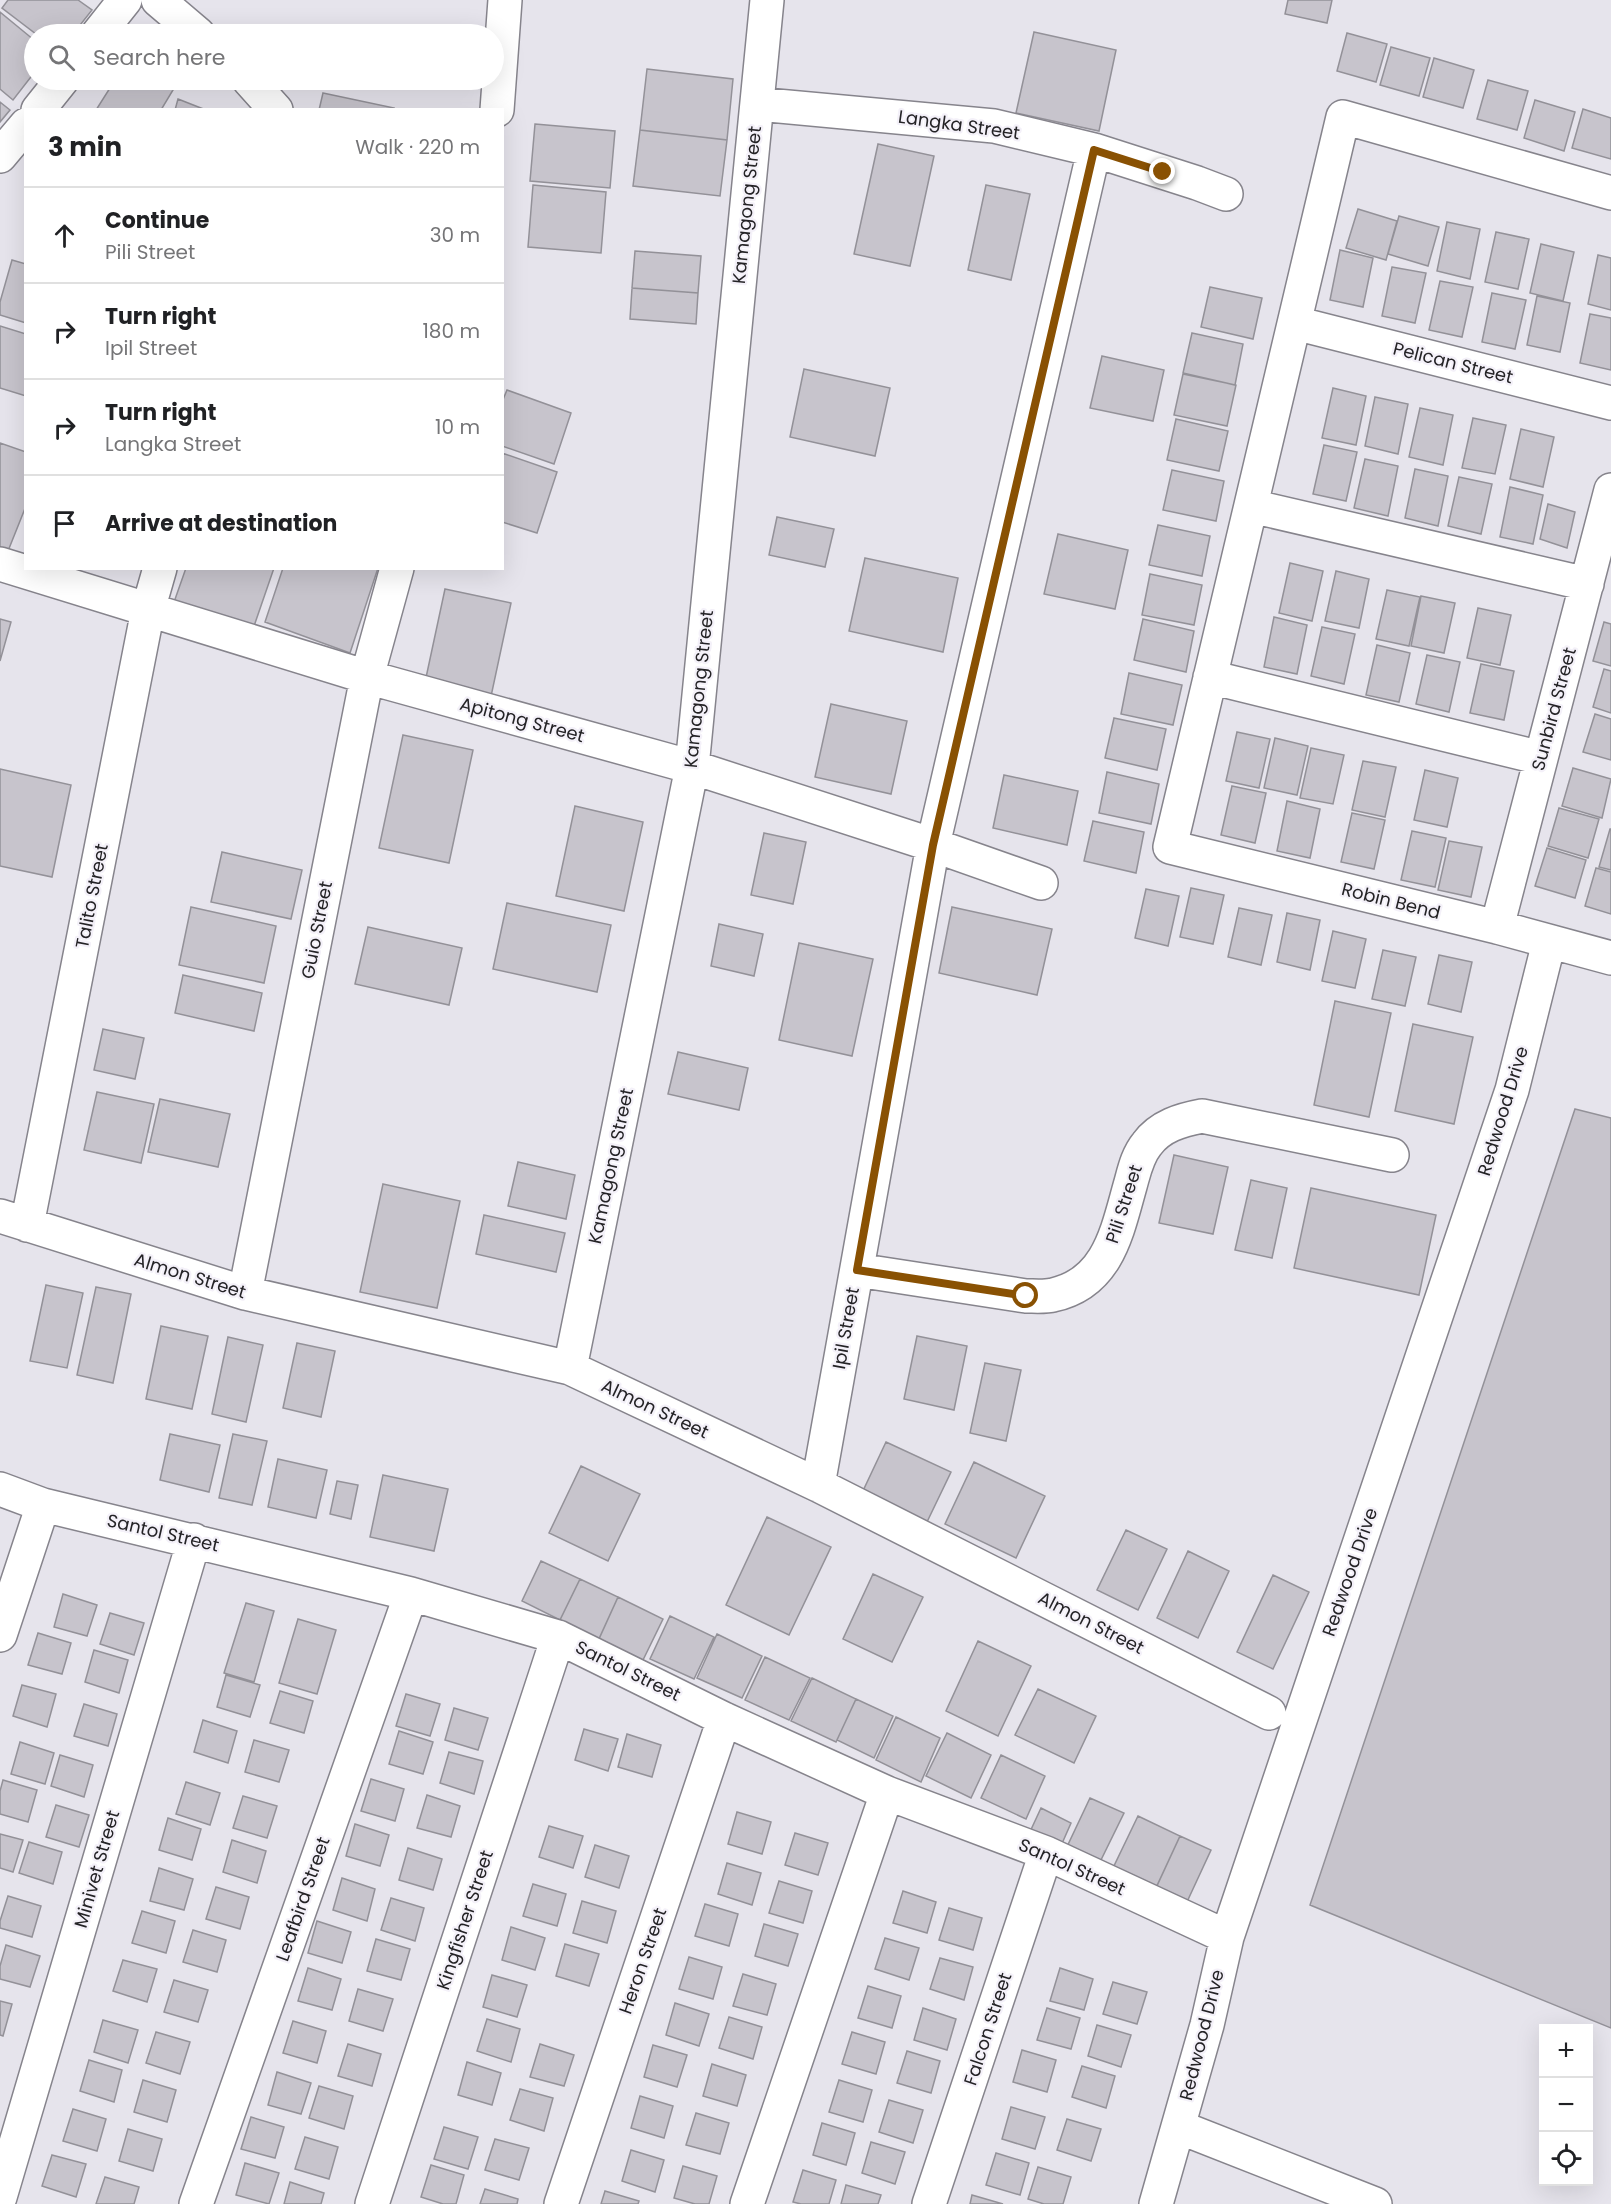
<!DOCTYPE html>
<html lang="en">
<head>
<meta charset="utf-8">
<style>
  body { margin:0; font-family:Poppins,sans-serif; background:#f6f6f6; color:#202124 }
  .controls { position:absolute; right:18px; bottom:18px; display:grid; overflow:hidden; border-radius:0px; box-shadow:0 6px 24px #0002 }
  .controls button { width:54px; height:54px; display:grid; place-items:center; padding:0; border:0; border-bottom:2px solid #e0e0e0; background:#fff; color:#202124; font:30px sans-serif }
  .stop { position:absolute; width:18px; height:18px; margin:-14px; border:4px solid #895103; border-radius:50%; background:#fff }
  .stop.end { background:#895103; border-color:#fff; box-shadow:0 2px 6px #0008 }
  .list { margin:0; padding:0; list-style:none }
  h2 { display:flex; justify-content:space-between; align-items:center; height:78px; margin:0; padding:0 24px; font-size:26px }
  h2 small { font-size:20px; font-weight:400; color:#757577 }
  .list li { display:grid; grid-template-columns:39px 1fr auto; gap:18px; align-items:center; box-sizing:border-box; height:96px; padding:0 24px; border-top:2px solid #e0e0e0 }
  .list b { display:block; font-size:22px; white-space:nowrap }
  .list p { margin:0; font-size:20px; white-space:nowrap; color:#757577 }
  .list em { font-size:20px; font-style:normal; color:#757577 }
  .icon { flex:none; width:33px; height:33px; fill:none; stroke:currentColor; stroke-width:2; stroke-linecap:round; stroke-linejoin:round }
  .map { position:relative; flex:none; width:1611px; height:2204px; overflow:hidden }
  .search { position:absolute; background:#fff; box-shadow:0 6px 24px #0002; left:24px; top:24px; width:480px; height:66px; display:flex; align-items:center; gap:15px; box-sizing:border-box; padding:0 21px; border-radius:33px; color:#757577; font-size:22px }
  .panel { position:absolute; background:#fff; box-shadow:0 6px 24px #0002; left:24px; top:108px; width:480px; height:462px; border-radius:0px }
  .map>svg:first-child { display:block }
  .building { fill:#c7c4cc; stroke:#939198; stroke-width:1.5 }
  .lines { fill:none; stroke-linecap:round; stroke-linejoin:round }
  .minor-casing { stroke:#86848c; stroke-width:36 }
  .minor { stroke:#fff; stroke-width:33 }
  .route { stroke:#895103; stroke-width:8 }
  .labels { text-anchor:middle; stroke-width:4.5; stroke-linejoin:round; paint-order:stroke }
  .street-label { font-size:18px; fill:#242326; stroke:#f4f1f9 }
</style>
</head>
<body>
<div class="map">
<svg width="1611" height="2204" viewBox="0 0 1611 2204">
  <rect width="100%" height="100%" fill="#e6e4ec"/>
  <path class="building" d="M8,0h70l14,10 -19,24h-37l-34,-26z
    M1288,0h44l-5,23 -42,-9z
    M0,12l34,28v33l-21,27 -13,-11z
    M1034,32l82,18 -17,81 -83,-18z
    M1347,33l40,11 -11,38 -39,-11z
    M1391,47l39,11 -11,38 -39,-11z
    M1434,58l40,12 -11,38 -40,-11z
    M647,69l86,10 -6,61 -87,-10z
    M115,80h42l16,10 -12,20h-65z
    M1488,80l40,11 -11,39 -40,-11z
    M323,93l71,15 -1,2h-74z
    M178,99l28,11h-31z
    M1535,100l40,12 -11,39 -40,-13z
    M0,102l10,8 -10,12z
    M1583,109l28,9v41l-39,-11z
    M535,124l80,7 -5,57 -80,-7z
    M640,130l87,10 -7,56 -87,-10z
    M878,144l56,12 -24,110 -56,-12z
    M533,185l73,7 -5,61 -73,-6z
    M986,185l44,9 -19,86 -43,-10z
    M1358,209l39,12 -11,39 -40,-12z
    M1399,216l40,11 -11,39 -40,-12z
    M1447,222l33,7 -10,50 -33,-8z
    M1496,232l33,7 -11,50 -33,-7z
    M1541,244l33,8 -11,49 -33,-8z
    M1340,250l33,8 -10,49 -33,-7z
    M635,251l66,5 -3,37 -66,-5z
    M1598,255l13,3v52l-23,-6z
    M12,260l14,4v59l-26,-8v-13z
    M1392,267l34,6 -11,50 -33,-7z
    M1440,281l33,6 -11,50 -33,-7z
    M1210,287l52,11 -9,41 -52,-12z
    M632,288l66,5 -2,31 -66,-5z
    M1492,293l34,7 -11,49 -33,-7z
    M1537,296l33,7 -10,49 -33,-7z
    M1590,314l21,4v52l-31,-7z
    M0,326l26,8v62l-26,-8z
    M1192,333l51,11 -8,41 -52,-12z
    M1102,356l62,14 -11,51 -63,-13z
    M804,369l86,19 -15,68 -85,-19z
    M1183,374l53,11 -9,41 -53,-11z
    M1333,388l33,8 -10,49 -34,-7z
    M507,390l64,23 -17,51 -52,-18v-44z
    M1375,397l33,7 -10,50 -33,-8z
    M1420,408l33,7 -10,50 -34,-8z
    M1473,418l33,7 -11,49 -33,-6z
    M1176,419l52,12 -9,40 -52,-11z
    M1521,429l33,8 -11,50 -33,-8z
    M0,443l26,9v54l-18,45 -8,-3z
    M1324,445l33,7 -11,49 -33,-7z
    M502,453l55,19 -20,61 -35,-11z
    M1365,459l33,7 -10,50 -34,-8z
    M1415,469l33,7 -10,50 -33,-8z
    M1172,470l52,11 -8,40 -53,-11z
    M1459,477l33,7 -11,50 -33,-8z
    M1510,487l33,8 -10,49 -33,-7z
    M1548,504l27,8 -8,36 -27,-9z
    M777,517l57,12 -9,38 -56,-12z
    M1158,525l52,11 -8,40 -53,-11z
    M1058,534l70,16 -13,59 -71,-15z
    M865,558l93,20 -15,74 -94,-21z
    M1290,563l33,8 -11,50 -33,-8z
    M186,568h88l-22,64 -79,-27z
    M283,568h95l-28,85 -85,-31z
    M1336,571l33,8 -10,49 -34,-7z
    M1150,574l52,11 -8,40 -52,-10z
    M445,589l66,14 -21,98 -66,-14z
    M1387,590l33,7 -11,49 -33,-7z
    M1421,596l34,7 -11,50 -33,-7z
    M1478,608l33,7 -11,50 -33,-7z
    M1274,617l33,8 -10,49 -33,-7z
    M0,619l11,3 -11,39z
    M1143,619l51,12 -8,41 -52,-12z
    M1604,622l7,2v42l-18,-5z
    M1322,627l33,7 -11,50 -33,-8z
    M1377,645l33,8 -11,49 -33,-7z
    M1427,655l33,7 -11,50 -33,-8z
    M1481,664l33,7 -10,49 -34,-7z
    M1604,669l7,2v42l-18,-6z
    M1129,673l53,12 -9,40 -52,-11z
    M831,704l76,17 -16,73 -76,-17z
    M1595,714l16,5v41l-28,-8z
    M1114,718l52,11 -9,41 -52,-12z
    M1237,732l33,7 -11,49 -33,-7z
    M403,735l70,15 -24,113 -70,-15z
    M1275,738l33,8 -11,49 -33,-7z
    M1311,748l33,7 -11,49 -33,-6z
    M1363,761l33,6 -11,50 -33,-7z
    M1573,768l38,11 -9,39 -40,-12z
    M0,769l71,16 -19,92 -52,-11z
    M1425,770l33,8 -11,49 -33,-7z
    M1107,772l52,12 -8,40 -52,-11z
    M1004,775l74,16 -11,54 -74,-17z
    M1232,786l34,7 -11,50 -34,-8z
    M1287,801l33,8 -10,49 -33,-7z
    M575,806l68,16 -19,89 -68,-15z
    M1559,808l40,11 -11,39 -40,-12z
    M1352,813l33,7 -11,49 -33,-7z
    M1093,821l51,11 -8,41 -52,-12z
    M1610,829h1v41l-12,-3z
    M1412,831l34,7 -11,49 -34,-7z
    M764,833l42,9 -13,62 -42,-9z
    M1449,841l33,6 -11,50 -33,-7z
    M1547,848l39,12 -11,38 -40,-12z
    M222,852l80,18 -11,49 -80,-17z
    M1596,868l15,4v42l-26,-8z
    M1191,888l33,7 -11,49 -33,-7z
    M1146,889l33,7 -11,50 -33,-8z
    M507,903l104,22 -14,67 -104,-23z
    M191,907l85,19 -12,57 -85,-18z
    M952,907l100,22 -15,66 -98,-22z
    M1239,908l33,7 -11,50 -33,-8z
    M1287,913l33,7 -10,50 -33,-8z
    M719,924l44,10 -9,42 -43,-10z
    M368,927l94,21 -13,57 -94,-21z
    M1333,931l33,8 -11,49 -33,-7z
    M799,943l74,16 -21,97 -73,-16z
    M1383,950l33,7 -11,49 -33,-7z
    M1439,955l33,7 -11,50 -33,-8z
    M183,975l79,18 -8,38 -79,-18z
    M1335,1001l56,12 -22,104 -55,-12z
    M1413,1024l60,13 -19,87 -59,-13z
    M103,1029l41,9 -9,41 -41,-9z
    M678,1052l70,16 -9,42 -71,-16z
    M97,1092l57,12 -13,59 -57,-13z
    M160,1099l70,15 -12,53 -70,-15z
    M1575,1109l36,9v910l-301,-123z
    M1174,1155l54,12 -15,67 -54,-11z
    M518,1162l57,13 -9,44 -58,-13z
    M1251,1180l36,8 -15,70 -37,-8z
    M383,1184l77,17 -23,107 -77,-16z
    M1311,1188l125,27 -17,80 -125,-27z
    M484,1215l81,18 -9,39 -80,-18z
    M46,1285l37,8 -16,75 -37,-7z
    M96,1287l35,7 -18,89 -36,-8z
    M161,1326l47,10 -16,73 -46,-10z
    M917,1336l50,10 -13,64 -50,-11z
    M228,1337l35,8 -17,77 -34,-8z
    M297,1343l38,8 -14,66 -38,-9z
    M985,1363l36,7 -15,71 -36,-8z
    M170,1434l50,11 -11,47 -49,-12z
    M233,1434l34,7 -15,64 -33,-7z
    M886,1442l65,30 -25,52 -64,-31z
    M278,1459l49,11 -11,48 -48,-11z
    M974,1462l71,34 -29,62 -71,-34z
    M581,1466l59,28 -32,67 -59,-28z
    M383,1475l65,14 -14,62 -64,-14z
    M337,1481l21,4 -7,34 -21,-5z
    M767,1517l64,30 -42,88 -63,-30z
    M1126,1530l41,19 -29,61 -41,-20z
    M1188,1551l41,20 -31,67 -41,-20z
    M541,1561l39,18 -20,41 -38,-19z
    M873,1574l50,23 -31,65 -49,-23z
    M1273,1575l36,17 -36,77 -36,-17z
    M580,1579l38,18 -19,42 -39,-19z
    M63,1594l34,11 -10,31 -33,-9z
    M618,1597l45,22 -21,43 -44,-21z
    M246,1603l28,8 -20,71 -30,-9z
    M110,1613l34,10 -10,32 -34,-11z
    M670,1616l44,21 -20,42 -44,-20z
    M298,1619l38,11 -19,64 -38,-11z
    M38,1633l33,10 -9,31 -34,-9z
    M717,1634l45,22 -20,42 -45,-20z
    M978,1641l53,25 -33,70 -52,-25z
    M94,1650l34,10 -9,33 -34,-11z
    M765,1657l45,21 -21,42 -44,-20z
    M226,1675l34,10 -10,32 -33,-10z
    M812,1678l44,21 -20,43 -45,-21z
    M22,1685l34,9 -9,33 -34,-11z
    M1038,1689l58,27 -22,47 -59,-28z
    M280,1691l33,10 -9,32 -34,-10z
    M406,1694l34,10 -10,32 -34,-10z
    M856,1699l37,17 -19,42 -37,-18z
    M84,1704l33,10 -9,32 -34,-10z
    M454,1708l34,10 -10,32 -33,-10z
    M896,1717l44,21 -19,44 -45,-22z
    M203,1720l34,11 -9,32 -34,-11z
    M584,1729l34,10 -10,32 -33,-11z
    M399,1731l34,11 -10,32 -34,-10z
    M947,1733l44,22 -20,43 -45,-22z
    M627,1734l34,11 -9,32 -34,-10z
    M254,1740l35,10 -10,32 -34,-10z
    M20,1742l34,11 -9,31 -34,-10z
    M449,1752l34,9 -9,33 -34,-11z
    M60,1755l33,10 -9,32 -33,-11z
    M1001,1755l44,21 -19,43 -45,-21z
    M371,1779l33,10 -9,32 -34,-10z
    M3,1780l34,10 -9,32 -28,-8v-23z
    M186,1782l34,11 -10,32 -34,-11z
    M427,1795l33,11 -9,31 -34,-9z
    M243,1796l34,10 -10,32 -34,-10z
    M1090,1798l34,15 -26,53 -33,-15z
    M56,1805l33,10 -10,32 -33,-10z
    M1041,1808l30,15 -11,25 -31,-14z
    M737,1812l34,10 -9,32 -34,-10z
    M1138,1816l42,20 -24,52 -43,-20z
    M168,1818l33,11 -9,31 -33,-10z
    M355,1824l34,11 -9,31 -34,-10z
    M549,1826l34,10 -10,32 -34,-11z
    M795,1833l33,10 -10,32 -33,-10z
    M0,1834l23,6 -10,32 -13,-4z
    M1180,1836l31,14 -25,54 -31,-14z
    M232,1840l34,11 -9,32 -34,-11z
    M29,1842l33,10 -9,32 -34,-11z
    M595,1845l34,11 -10,32 -34,-11z
    M408,1848l34,11 -9,31 -34,-10z
    M727,1863l34,10 -9,32 -34,-11z
    M159,1868l34,11 -9,31 -34,-9z
    M342,1878l33,11 -8,32 -34,-11z
    M779,1881l33,10 -9,32 -34,-10z
    M533,1884l33,10 -9,32 -34,-10z
    M216,1887l33,10 -9,32 -34,-10z
    M903,1891l33,11 -9,31 -34,-10z
    M8,1896l33,10 -9,31 -32,-9v-7z
    M391,1898l33,10 -9,33 -34,-11z
    M582,1901l34,10 -9,32 -34,-10z
    M705,1904l33,10 -9,32 -34,-10z
    M949,1908l33,10 -9,32 -34,-10z
    M142,1911l33,10 -9,32 -34,-10z
    M317,1921l34,11 -9,31 -34,-10z
    M764,1924l34,10 -10,32 -33,-10z
    M511,1927l34,11 -10,32 -33,-10z
    M193,1930l33,10 -9,32 -34,-10z
    M885,1938l34,10 -10,32 -34,-11z
    M376,1939l34,10 -9,31 -34,-9z
    M565,1944l34,10 -10,32 -33,-10z
    M6,1945l34,11 -10,31 -30,-8v-13z
    M689,1957l33,10 -9,32 -34,-10z
    M940,1958l33,9 -9,33 -34,-11z
    M123,1960l34,9 -10,33 -34,-11z
    M308,1968l33,11 -9,31 -34,-9z
    M1060,1968l33,11 -9,31 -34,-9z
    M743,1974l33,10 -9,31 -34,-9z
    M492,1975l35,10 -10,32 -34,-10z
    M174,1980l34,10 -10,32 -34,-10z
    M1113,1982l34,10 -10,32 -34,-10z
    M868,1986l33,10 -9,32 -34,-10z
    M358,1989l35,10 -10,32 -34,-10z
    M0,2001l12,3 -9,32 -3,-1z
    M675,2003l34,11 -10,32 -33,-11z
    M923,2008l33,11 -9,31 -33,-10z
    M1047,2008l33,10 -9,31 -34,-9z
    M729,2017l33,10 -9,32 -34,-11z
    M487,2019l33,10 -9,33 -34,-11z
    M103,2020l35,10 -10,33 -34,-11z
    M293,2021l33,10 -9,32 -34,-10z
    M1097,2025l34,10 -10,32 -33,-11z
    M156,2032l34,10 -10,32 -34,-11z
    M852,2032l33,10 -9,32 -34,-10z
    M348,2044l33,10 -9,32 -34,-10z
    M540,2044l34,11 -10,31 -34,-9z
    M653,2045l34,10 -10,32 -33,-10z
    M1022,2050l34,10 -9,32 -34,-10z
    M907,2051l33,10 -9,32 -34,-10z
    M89,2060l33,10 -8,32 -34,-11z
    M467,2062l34,11 -9,32 -34,-10z
    M712,2064l34,11 -9,31 -34,-10z
    M1082,2066l33,10 -9,32 -34,-11z
    M277,2072l34,11 -10,31 -33,-9z
    M143,2080l33,10 -9,32 -33,-10z
    M839,2080l33,10 -9,32 -34,-10z
    M319,2086l34,10 -9,33 -35,-11z
    M520,2089l33,9 -9,33 -34,-11z
    M640,2096l33,10 -9,32 -33,-10z
    M889,2100l34,10 -10,33 -34,-11z
    M1011,2107l34,10 -10,32 -33,-10z
    M73,2109l33,10 -9,32 -34,-10z
    M696,2113l33,10 -9,31 -34,-9z
    M251,2117l33,10 -9,31 -34,-9z
    M1067,2119l34,10 -10,32 -34,-11z
    M822,2123l33,10 -9,32 -33,-10z
    M444,2127l34,10 -10,32 -34,-10z
    M128,2129l34,10 -9,32 -34,-10z
    M305,2137l33,10 -9,32 -34,-10z
    M495,2139l34,9 -10,32 -34,-10z
    M871,2142l34,10 -10,32 -33,-11z
    M631,2150l33,10 -9,32 -33,-11z
    M996,2153l33,10 -9,32 -34,-10z
    M52,2155l34,9 -10,33 -34,-11z
    M245,2163l34,10 -10,31 -33,-9z
    M431,2165l33,10 -8,29h-13l-22,-7z
    M683,2166l34,10 -8,28h-14l-21,-6z
    M1038,2167l33,10 -8,27h-19l-16,-5z
    M803,2170l33,10 -7,24h-28l-8,-2z
    M105,2177l34,10 -5,17h-38z
    M290,2182l34,11 -3,11h-37z
    M846,2185l35,10 -3,9h-37z
    M485,2189l33,10 -1,5h-37z
    M605,2191l34,10 -1,3h-37z
    M972,2195l31,9h-33z"/>
  <g class="lines">
    <g class="minor-casing">
      <path id="minor" d="M158,0l40,34
        M98,34l27,-34
        M249,80l27,30
        M757,104l237,22 100,24 103,33 29,11
        M38,110l24,-30
        M497,110l8,-110
        M0,156l26,-31
        M1611,193l-268,-76 -173,730 327,80 114,31
        M1295,323l316,80
        M1251,506l336,78
        M0,564l367,113 325,90 241,78 108,38
        M1210,677l331,81
        M1497,927l114,-437
        M0,1216l245,77 325,75 248,117 451,228
        M27,1225l121,-615 12,-42
        M857,1270l169,26c8,0 19,1 27,-1 55,-12 64,-63 77,-109 4,-14 7,-30 17,-42 13,-18 34,-24 55,-28l190,39
        M245,1293l122,-616 30,-109
        M570,1368l122,-601 75,-767
        M818,1485l115,-640 161,-695
        M0,1489l43,16 368,89 147,43 166,82 163,74 159,60 181,84
        M0,1635l43,-130
        M1179,2127l196,77
        M0,2197l194,-657
        M196,2204l215,-610
        M372,2204l186,-567
        M561,2204l163,-485
        M747,2204l140,-411
        M929,2204l117,-351
        M1156,2204l51,-179 20,-88 285,-847 37,-148"/>
    </g>
    <use href="#minor" class="minor"/>
  </g>
  <g class="lines">
    <path class="route" d="M1026,1296l-169,-26 76,-425 161,-695 69,22"/>
  </g>
  <g class="labels">
    <g class="street-label">
      <text transform="translate(959 125) rotate(8)" y="6">Langka Street</text>
      <text transform="translate(747 205) rotate(-84)" y="6">Kamagong Street</text>
      <text transform="translate(1453 363) rotate(14)" y="6">Pelican Street</text>
      <text transform="translate(699 689) rotate(-84)" y="6">Kamagong Street</text>
      <text transform="translate(1554 709) rotate(-75)" y="6">Sunbird Street</text>
      <text transform="translate(522 720) rotate(15)" y="6">Apitong Street</text>
      <text transform="translate(92 896) rotate(-79)" y="6">Talito Street</text>
      <text transform="translate(1391 901) rotate(14)" y="6">Robin Bend</text>
      <text transform="translate(317 930) rotate(-79)" y="6">Guio Street</text>
      <text transform="translate(1503 1111) rotate(-73)" y="6">Redwood Drive</text>
      <text transform="translate(611 1166) rotate(-78)" y="6">Kamagong Street</text>
      <text transform="translate(1124 1204) rotate(-72)" y="6">Pili Street</text>
      <text transform="translate(190 1276) rotate(17)" y="6">Almon Street</text>
      <text transform="translate(846 1328) rotate(-80)" y="6">Ipil Street</text>
      <text transform="translate(655 1409) rotate(25)" y="6">Almon Street</text>
      <text transform="translate(163 1533) rotate(13)" y="6">Santol Street</text>
      <text transform="translate(1350 1572) rotate(-71)" y="6">Redwood Drive</text>
      <text transform="translate(1091 1623) rotate(27)" y="6">Almon Street</text>
      <text transform="translate(628 1671) rotate(26)" y="6">Santol Street</text>
      <text transform="translate(1072 1867) rotate(24)" y="6">Santol Street</text>
      <text transform="translate(97 1869) rotate(-74)" y="6">Minivet Street</text>
      <text transform="translate(303 1899) rotate(-71)" y="6">Leafbird Street</text>
      <text transform="translate(465 1920) rotate(-72)" y="6">Kingfisher Street</text>
      <text transform="translate(643 1961) rotate(-71)" y="6">Heron Street</text>
      <text transform="translate(988 2029) rotate(-72)" y="6">Falcon Street</text>
      <text transform="translate(1202 2035) rotate(-76)" y="6">Redwood Drive</text>
    </g>
  </g>
</svg>
<div class="controls">
<button>+</button>
<button>−</button>
<button><svg class="icon" aria-label="locate" viewBox="0 0 24 24"><circle cx="12" cy="12" r="6"/><path d="M12 2v4M12 18v4M2 12h4M18 12h4"/></svg></button>
</div>
<div class="stop" style="left:1026px;top:1296px"></div>
<div class="stop end" style="left:1163px;top:172px"></div>
<div class="search"><svg class="icon" aria-label="search" viewBox="0 0 24 24"><circle cx="10" cy="10" r="6"/><path d="M15 15l6 6"/></svg>Search here</div>
<section class="panel">
<h2>3 min<small>Walk · 220 m</small></h2>
<ul class="list">
<li><svg class="icon" aria-label="ahead" viewBox="0 0 24 24"><path d="M12 20V5M6 11l6-6 6 6"/></svg><div><b>Continue</b><p>Pili Street</p></div><em>30 m</em></li>
<li><svg class="icon" aria-label="right" viewBox="0 0 24 24"><path d="M7 20v-9h11M14 6l5 5-5 5"/></svg><div><b>Turn right</b><p>Ipil Street</p></div><em>180 m</em></li>
<li><svg class="icon" aria-label="right" viewBox="0 0 24 24"><path d="M7 20v-9h11M14 6l5 5-5 5"/></svg><div><b>Turn right</b><p>Langka Street</p></div><em>10 m</em></li>
<li><svg class="icon" aria-label="arrive" viewBox="0 0 24 24"><path d="M6 21V4h12l-3 4 3 4H6"/></svg><div><b>Arrive at destination</b></div></li>
</ul>
</section>
</div>
</body>
</html>
